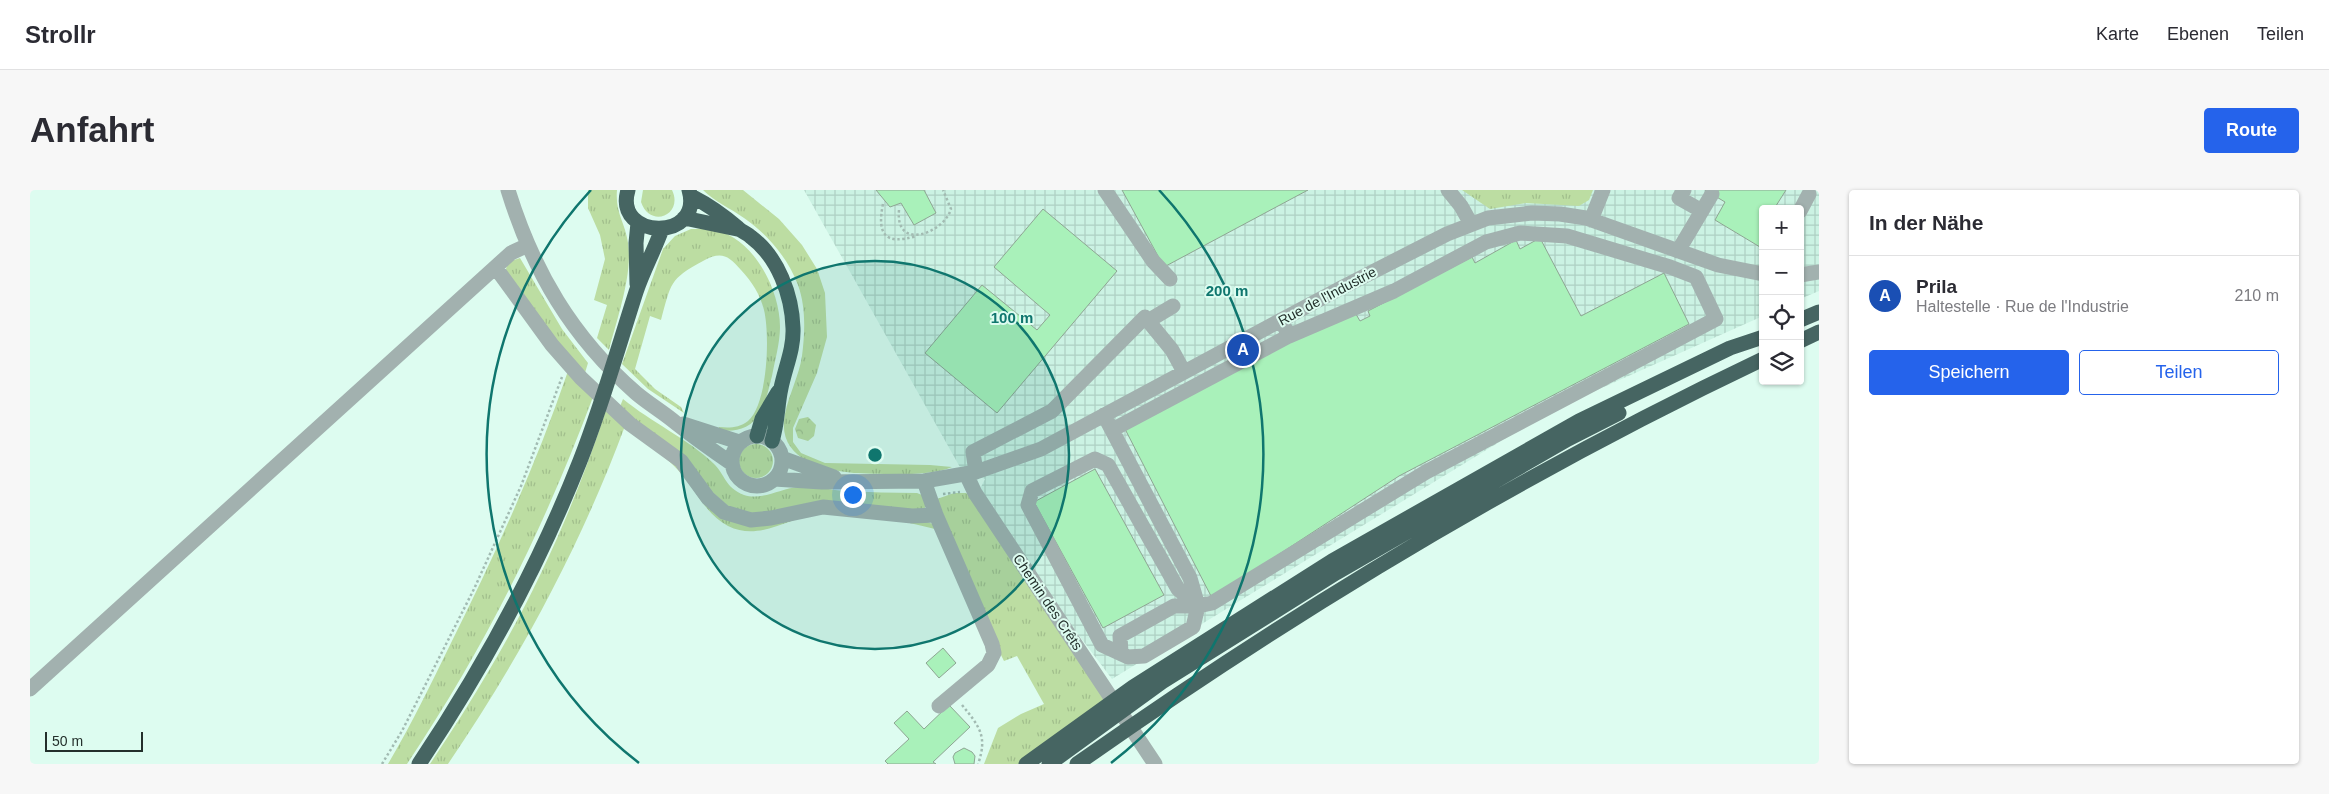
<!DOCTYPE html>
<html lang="de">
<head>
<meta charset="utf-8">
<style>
  body { margin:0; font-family:Helvetica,sans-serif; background:#f7f7f7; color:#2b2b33 }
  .controls { position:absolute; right:15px; top:15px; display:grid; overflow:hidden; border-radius:5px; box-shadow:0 1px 4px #0004 }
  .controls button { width:45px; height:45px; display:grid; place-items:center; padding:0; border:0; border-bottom:1px solid #e1e1e2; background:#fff; color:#2b2b33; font:25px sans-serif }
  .scale { position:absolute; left:15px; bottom:12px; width:98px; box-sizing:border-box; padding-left:5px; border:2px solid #232f2b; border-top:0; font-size:14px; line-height:18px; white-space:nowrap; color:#232f2b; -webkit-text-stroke:4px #ddfcf0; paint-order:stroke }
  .you { position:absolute; left:822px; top:304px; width:18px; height:18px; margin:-12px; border:4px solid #fff; border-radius:50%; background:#1a73e8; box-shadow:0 0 0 8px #1a73e833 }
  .badge { display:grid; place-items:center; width:32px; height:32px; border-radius:50%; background:#2563eb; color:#fff; font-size:16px; font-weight:700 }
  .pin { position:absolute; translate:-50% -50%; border:2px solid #fff; box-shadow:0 1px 5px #0006 }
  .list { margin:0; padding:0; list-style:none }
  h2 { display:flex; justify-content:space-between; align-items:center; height:65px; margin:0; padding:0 20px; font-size:21px }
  h2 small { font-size:16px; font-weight:400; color:#7c7c81 }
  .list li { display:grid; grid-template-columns:32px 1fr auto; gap:15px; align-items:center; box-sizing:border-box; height:80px; padding:0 20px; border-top:1px solid #e1e1e2 }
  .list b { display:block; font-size:19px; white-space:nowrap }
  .list p { margin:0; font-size:16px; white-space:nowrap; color:#7c7c81 }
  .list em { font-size:16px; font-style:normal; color:#7c7c81 }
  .actions { display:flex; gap:10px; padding:15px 20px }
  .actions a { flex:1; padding:11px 0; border:1px solid #2563eb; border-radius:5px; text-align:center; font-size:18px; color:#2563eb }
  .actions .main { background:#2563eb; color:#fff }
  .icon { flex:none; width:28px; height:28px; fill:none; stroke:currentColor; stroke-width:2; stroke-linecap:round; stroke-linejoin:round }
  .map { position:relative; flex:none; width:1789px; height:574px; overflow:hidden; border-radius:5px }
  header { display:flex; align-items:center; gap:30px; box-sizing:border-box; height:70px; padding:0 25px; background:#fff; border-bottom:1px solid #e1e1e2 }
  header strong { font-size:24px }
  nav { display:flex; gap:28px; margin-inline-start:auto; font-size:18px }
  .intro { display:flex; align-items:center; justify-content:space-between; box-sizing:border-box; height:120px; padding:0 30px }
  h1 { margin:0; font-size:35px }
  .button { padding:12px 22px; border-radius:5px; background:#2563eb; color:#fff; font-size:18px; font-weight:700 }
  main { display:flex; gap:30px; padding:0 30px }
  aside { flex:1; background:#fff; border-radius:5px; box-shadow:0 1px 4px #0004 }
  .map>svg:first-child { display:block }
  .industrial { fill:url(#industrial-grid) }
  .grass { fill:url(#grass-tufts) }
  .forest { fill:url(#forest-crowns) }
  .building { fill:#a9f1ba; stroke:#8ea593 }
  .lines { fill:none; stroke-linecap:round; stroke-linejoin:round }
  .path { stroke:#a2bbb2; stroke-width:2.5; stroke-dasharray:2.5 2.5; stroke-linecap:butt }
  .minor { stroke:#a2b1af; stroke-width:15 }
  .highway { stroke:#466562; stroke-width:15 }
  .ring { fill:none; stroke:#0f766e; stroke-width:2.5 }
  .labels { text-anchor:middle; stroke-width:4; stroke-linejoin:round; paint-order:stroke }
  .street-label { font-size:14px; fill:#232f2b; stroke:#ddfcf0 }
  .centre { fill:#0f766e; stroke:#ddfcf0; stroke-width:2.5 }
  .ring-label { font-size:15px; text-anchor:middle; font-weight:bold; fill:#0f766e; stroke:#ddfcf0; stroke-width:4; stroke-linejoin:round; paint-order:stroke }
</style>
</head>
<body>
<header>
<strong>Strollr</strong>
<nav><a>Karte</a><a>Ebenen</a><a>Teilen</a></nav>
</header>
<div class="intro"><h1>Anfahrt</h1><a class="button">Route</a></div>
<main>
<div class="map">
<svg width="1789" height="574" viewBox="0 0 1789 574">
  <defs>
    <pattern id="industrial-grid" width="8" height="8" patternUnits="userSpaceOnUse" patternTransform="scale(1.25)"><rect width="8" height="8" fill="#cbf2e3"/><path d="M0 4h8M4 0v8" fill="none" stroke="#aed0c3"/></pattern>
    <pattern id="grass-tufts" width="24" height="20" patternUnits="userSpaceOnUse" patternTransform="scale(1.25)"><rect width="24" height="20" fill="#bcdda2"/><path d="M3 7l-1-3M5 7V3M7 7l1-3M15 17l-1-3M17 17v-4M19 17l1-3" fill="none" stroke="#a1be8c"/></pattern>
    <pattern id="forest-crowns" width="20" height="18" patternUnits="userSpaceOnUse" patternTransform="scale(1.25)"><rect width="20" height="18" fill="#bcdda2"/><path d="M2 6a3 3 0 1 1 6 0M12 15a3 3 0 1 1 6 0" fill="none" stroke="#a1be8c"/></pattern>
  </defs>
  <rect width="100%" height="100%" fill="#ddfcf0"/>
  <path class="industrial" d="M774,0h1015v101l-19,8v-90h-37v107l-213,95 -438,268 -66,-87 -64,-99 -1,-6 4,-8 -24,-10z"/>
  <path class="grass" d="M558,0h29c-2,23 8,32 11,53 5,31 -11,76 -19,107l-12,-12 10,-33 -13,-5 11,-41 -5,-24 -12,-27z
    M613,0h29c12,25 -22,39 -31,12z
    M673,0h40l36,29 23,26 15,24 8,24 2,44 -10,36 -24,55v14l8,11 24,10 105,2 22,2c-22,10 -73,7 -98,6 -34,-3 -78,-15 -69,-59 4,-20 14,-38 17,-58 3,-23 4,-49 -4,-71 -10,-27 -31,-51 -54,-67 -14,-10 -29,-16 -41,-28z
    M1432,0h131l-4,10 -10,6 -53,-3 -36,6z
    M661,39c7,0 13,-1 19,0 42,5 70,60 70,98 0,16 -5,33 -8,49 -4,14 -7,35 -18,45 -10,10 -23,10 -36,10l1,-4c10,1 20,1 29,-6 20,-17 22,-87 16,-111 -4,-16 -12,-28 -23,-40 -13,-15 -20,-19 -38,-9 -34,18 -32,23 -42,59l-11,-4 -15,53 20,20 26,18 3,6 -36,-24 -26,-25 41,-115 12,-13z
    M490,68l42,71 26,34 -4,13 -76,-99 -2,-8 2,-7z
    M538,181l25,26c-50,133 -107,249 -186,367h-19c23,-39 43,-80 63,-121 44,-88 85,-178 117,-272z
    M593,209c28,23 65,40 90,64 13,12 11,24 31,32 18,6 37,-7 55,-8 16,-1 31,3 46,4 24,1 48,2 72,2l5,2 4,11 -4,5 -184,4 -119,-106z
    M576,220c23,20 54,33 73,55 19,20 29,46 56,55 28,10 58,-9 86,-10 34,-1 70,7 103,11l12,4 4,5c-36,-8 -83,-21 -120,-17 -31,4 -60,29 -92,13 -23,-12 -33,-38 -50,-56 -16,-17 -35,-30 -53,-44 -45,121 -105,232 -177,338h-18c21,-32 42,-64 61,-97 48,-81 86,-168 115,-257z
    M709 271a17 17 0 1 1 34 0a17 17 0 1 1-34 0Z
    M924,303h12l6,4 79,116 55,90 -86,61h-36l14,-36 23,-14 23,-10 -27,-48 -13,5 -5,-10 -62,-152z"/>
  <path class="forest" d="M778,227l8,8 -2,11 -6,5 -10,-3 -3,-9 4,-10z"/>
  <path class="building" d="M846,0h48l12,23 -22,12 -13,-22 -11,4z
    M1092,0h186l-144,77z
    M1675,0h81l-12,19h-11v34l-3,4 -45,-27 10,-18z
    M1013,19l74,62 -120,142 -72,-60 57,-68 55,45 13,-15 -56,-48z
    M1510,48l41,78 83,-43 25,51 -290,152 -187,122 -87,-169 228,-120 7,12 10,-5 -2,-5 104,-54 3,6 41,-23 4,9z
    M1065,279l69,126 -61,33 -69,-126z
    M913,458l13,15 -17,15 -13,-15z
    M919,515l21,22 -37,35 3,2h-48l-3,-3 24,-22 -15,-16 13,-12 17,18z
    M934,558l8,4 3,4 -1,8h-19l-2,-7 2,-4z"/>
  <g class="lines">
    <path class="path" d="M853,14c-6,29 1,42 33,32
      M869,20c-4,42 45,23 52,-1l-8,-19
      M913,304l17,-2
      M932,515c17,21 26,31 16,59
      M352,574l20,-33 72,-142 47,-103 41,-109"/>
    <path class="minor" d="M478,0c25,81 64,147 128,203 13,11 27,19 40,30 18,14 36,27 55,40
      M1075,0l48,71 17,18
      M1418,0l13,16 10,18
      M1654,0l-5,8 23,13
      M1770,21l9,-17
      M1561,30l12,-30
      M1648,61l34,-57
      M466,78l56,77 29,33 49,46 51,37 27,37 16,14 27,8 20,-2 52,-11 89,9 24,-1
      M1770,85l19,-3
      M1118,131l25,-15
      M1074,225l86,163 8,28 14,-3 214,-131 290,-153 -20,-42 -26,-10 -103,-31 -47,-3 -34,9 -92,49 -105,45 -8,-16
      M653,234l56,18
      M1082,240l177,-94
      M702 271a25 25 0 1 1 50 0a25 25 0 1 1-50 0Z
      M752,268l52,19
      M1065,269l13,6 70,124 20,17 -5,21 -49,29 -16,1 -26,-12 -74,-140 4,-14z
      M946,282l-3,-20 79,-41 93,-94 27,33 12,22
      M936,284l9,19 180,271
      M744,289l48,3 102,-1 52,-9 65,-23 300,-161 106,-54 41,-16 44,-5 28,1 26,4 132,47 45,9
      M894,291l12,34 56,129 2,9 -6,12 -49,41
      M1091,463l-1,-17 54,-30h24
      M0,499l481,-436 17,-8"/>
    <path class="highway" d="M598,0c-15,50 76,52 61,0
      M661,6c18,9 32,19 47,32 4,4 9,5 13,9 27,20 41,58 42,91 1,21 -8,40 -12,60 -4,18 -3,34 -9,53
      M654,28l53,11
      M607,94l-1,-41 2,-20
      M1770,130l19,-8
      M1770,151l19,-9
      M727,246l5,-17 16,-27
      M389,574c64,-96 119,-196 161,-303 22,-56 38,-113 56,-169 7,-21 18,-41 26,-63
      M996,574l107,-77 199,-126 247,-140 151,-73 33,-11
      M1019,574l113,-82 174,-109 232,-134 51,-26
      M1047,574c217,-153 446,-291 686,-405"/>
  </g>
  <circle cx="845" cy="265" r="194" fill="#0f766e" fill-opacity=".12"/>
  <g class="ring">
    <circle cx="845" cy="265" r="194"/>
    <path d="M609 573A388 388 0 0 1 561 0M1129 0A388 388 0 0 1 1081 573"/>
  </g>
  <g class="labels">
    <g class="street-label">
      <text transform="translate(1297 106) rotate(-28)" y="5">Rue de l'Industrie</text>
      <text transform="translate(1018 412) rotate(56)" y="5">Chemin des Crêts</text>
    </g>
  </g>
  <circle cx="845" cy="265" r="8" class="centre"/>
  <g class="ring-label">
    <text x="1197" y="106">200 m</text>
    <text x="982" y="133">100 m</text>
  </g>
</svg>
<div class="controls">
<button>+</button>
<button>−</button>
<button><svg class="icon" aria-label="locate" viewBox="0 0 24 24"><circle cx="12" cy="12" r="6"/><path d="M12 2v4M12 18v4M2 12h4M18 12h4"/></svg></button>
<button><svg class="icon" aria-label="layers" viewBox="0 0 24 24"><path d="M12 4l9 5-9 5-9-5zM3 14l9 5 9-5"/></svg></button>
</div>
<div class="scale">50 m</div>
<div class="you"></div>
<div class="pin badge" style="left:1213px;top:160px;background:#1a4fb4">A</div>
</div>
<aside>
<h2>In der Nähe<small></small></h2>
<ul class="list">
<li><span class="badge" style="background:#1a4fb4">A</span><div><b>Prila</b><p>Haltestelle · Rue de l'Industrie</p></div><em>210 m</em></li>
</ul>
<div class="actions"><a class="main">Speichern</a><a>Teilen</a></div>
</aside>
</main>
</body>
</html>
